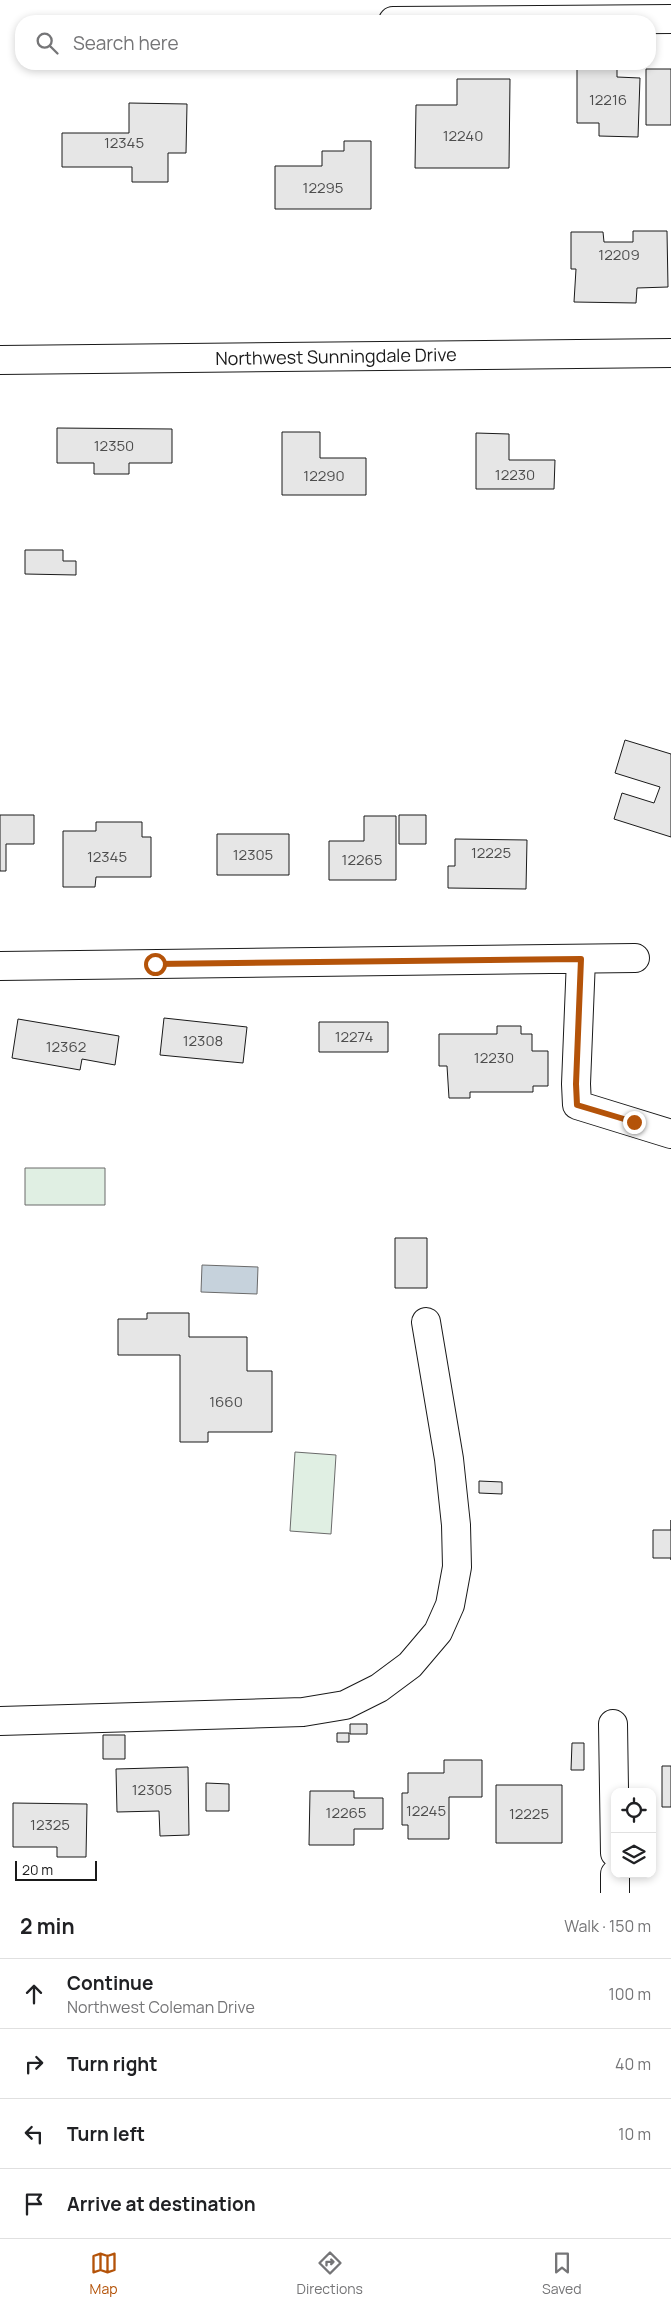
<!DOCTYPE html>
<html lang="en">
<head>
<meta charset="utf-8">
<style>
  body { margin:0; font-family:Manrope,sans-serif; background:#f6f6f6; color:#202124 }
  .controls { position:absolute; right:15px; bottom:15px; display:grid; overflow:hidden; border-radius:10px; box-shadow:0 2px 8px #0003 }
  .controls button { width:45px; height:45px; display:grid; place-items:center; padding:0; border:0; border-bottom:1px solid #e0e0e0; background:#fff; color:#202124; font:25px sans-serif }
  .scale { position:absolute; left:15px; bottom:12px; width:82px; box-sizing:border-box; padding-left:5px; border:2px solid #1a1a1a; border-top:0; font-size:14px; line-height:18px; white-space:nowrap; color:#1a1a1a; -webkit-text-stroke:4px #fff; paint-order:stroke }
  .stop { position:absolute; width:15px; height:15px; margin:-11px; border:4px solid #b45309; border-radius:50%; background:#fff }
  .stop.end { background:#b45309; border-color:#fff; box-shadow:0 1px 5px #0008 }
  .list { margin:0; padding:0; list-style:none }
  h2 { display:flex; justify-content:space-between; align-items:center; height:65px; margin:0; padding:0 20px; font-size:21px }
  h2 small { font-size:16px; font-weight:400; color:#757577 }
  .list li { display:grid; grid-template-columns:32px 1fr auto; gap:15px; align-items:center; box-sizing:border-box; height:70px; padding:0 20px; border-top:1px solid #e0e0e0 }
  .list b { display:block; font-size:19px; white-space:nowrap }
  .list p { margin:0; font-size:16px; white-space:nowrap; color:#757577 }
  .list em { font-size:16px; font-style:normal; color:#757577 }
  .icon { flex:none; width:28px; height:28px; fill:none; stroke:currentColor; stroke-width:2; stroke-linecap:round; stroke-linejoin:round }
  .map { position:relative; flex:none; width:671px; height:1893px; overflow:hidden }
  .search { position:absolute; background:#fff; box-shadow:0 2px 8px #0003; left:15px; right:15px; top:15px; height:55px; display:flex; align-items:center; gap:12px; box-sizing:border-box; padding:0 18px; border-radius:20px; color:#757577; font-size:19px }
  .sheet { height:345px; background:#fff }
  nav { display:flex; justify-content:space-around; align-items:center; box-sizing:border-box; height:70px; border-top:1px solid #e0e0e0; background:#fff; font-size:14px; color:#757577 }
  nav a { display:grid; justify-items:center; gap:2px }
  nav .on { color:#b45309 }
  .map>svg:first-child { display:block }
  .green { fill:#e0efe3; stroke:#6a6a6a }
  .water { fill:#c6d2dc; stroke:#6a6a6a }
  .building { fill:#e6e6e6; stroke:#1a1a1a }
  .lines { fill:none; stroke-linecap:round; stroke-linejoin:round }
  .minor-casing { stroke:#1a1a1a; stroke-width:30 }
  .minor { stroke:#fff; stroke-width:28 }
  .route { stroke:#b45309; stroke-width:6 }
  .labels { text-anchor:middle; stroke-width:4; stroke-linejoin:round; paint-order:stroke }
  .number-label { font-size:15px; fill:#4d4d4d }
  .street-label { font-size:18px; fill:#1a1a1a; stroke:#fff }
</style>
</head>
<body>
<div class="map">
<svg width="671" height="1893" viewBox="0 0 671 1893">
  <rect width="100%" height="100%" fill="#fff"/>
  <path class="green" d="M25,1168h80v37h-80z
    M295,1452l41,3 -5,79 -41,-3z"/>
  <path class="water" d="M202,1265l56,2 -1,27 -56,-2z"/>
  <path class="building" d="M577,64l40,1v12l23,1 -2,59 -39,-1v-13h-22z
    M646,69h25v56h-25z
    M457,79h53l-1,89h-94l1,-63h41z
    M129,103l58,1 -1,49h-18v29h-36v-15h-70v-34h67z
    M344,141h27v68h-96v-43h47v-15h22z
    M633,231h34l1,56 -31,1 -1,15 -62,-1 2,-33h-5v-37h32l1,10h29z
    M57,428l115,1v34h-43v11h-35v-11h-37z
    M282,432h38v26h46v37h-84z
    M476,433l33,1v26h46l-1,29h-78z
    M25,550h38v11h13v14l-51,-1z
    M625,740l46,14v83l-57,-18 8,-26 32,10 6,-16 -45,-14z
    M0,815h34v29h-28v27h-6z
    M399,815h27v29h-27z
    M364,816h32v64h-67v-39h35z
    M96,822h46v15h9v40h-55l-1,10h-32v-56h33z
    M217,834h72v41h-72z
    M455,839l72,1 -1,49 -78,-1v-22h7z
    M164,1018l83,9 -4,36 -83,-8z
    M18,1019l101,17 -4,29 -33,-6 -2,11 -68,-12z
    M319,1022h69v30h-69z
    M497,1026h24v8h11v17h16v35h-15v6h-63v6h-21l-2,-32h-8v-32h58z
    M395,1238h32v50h-32z
    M147,1313h42v24h58v34h25v61h-64v10h-28v-87h-62v-36h29z
    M479,1481l23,1v12l-23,-1z
    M671,1520v40v-2h-18v-28h18z
    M350,1724h17v10h-17z
    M337,1733h12v9h-12z
    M103,1735h22v24h-22z
    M572,1743h12v27h-13z
    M444,1760h38v37h-33v42h-41v-14h-6v-32h6v-20h36z
    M662,1766h9v41h-9z
    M188,1767l1,68 -29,1 -1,-25 -42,1 -1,-43z
    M206,1783l23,1v27h-23z
    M496,1785h66v58h-66z
    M310,1791h44v7h29v31h-29v16h-45z
    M13,1803l74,1 -1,53h-29v-10h-44z"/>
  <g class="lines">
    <g class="minor-casing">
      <path id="minor" d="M393,21l278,-2
        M0,360l671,-7
        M581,959l-5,125 1,21 94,29
        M0,966l635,-8
        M0,1721l303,-9 42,-7 34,-17 31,-23 28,-33 12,-27 7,-38 -1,-42 -7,-66 -23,-137
        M613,1724l2,129
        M615,1874v19"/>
    </g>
    <use href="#minor" class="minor"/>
  </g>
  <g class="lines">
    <path class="route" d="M155,964l426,-5 -5,125 1,21 57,17"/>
  </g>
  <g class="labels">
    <g class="number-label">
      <text x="608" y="105">12216</text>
      <text x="463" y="141">12240</text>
      <text x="124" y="148">12345</text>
      <text x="323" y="193">12295</text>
      <text x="619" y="260">12209</text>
      <text x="114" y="451">12350</text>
      <text x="515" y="480">12230</text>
      <text x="324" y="481">12290</text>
      <text x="491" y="858">12225</text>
      <text x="253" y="860">12305</text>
      <text x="107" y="862">12345</text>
      <text x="362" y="865">12265</text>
      <text x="354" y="1042">12274</text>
      <text x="203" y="1046">12308</text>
      <text x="66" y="1052">12362</text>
      <text x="494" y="1063">12230</text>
      <text x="226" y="1407">1660</text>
      <text x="152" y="1795">12305</text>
      <text x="426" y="1816">12245</text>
      <text x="346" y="1818">12265</text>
      <text x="529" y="1819">12225</text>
      <text x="50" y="1830">12325</text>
    </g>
    <g class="street-label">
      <text transform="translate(336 357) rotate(-1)" y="6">Northwest Sunningdale Drive</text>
    </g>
  </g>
</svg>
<div class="controls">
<button><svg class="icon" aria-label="locate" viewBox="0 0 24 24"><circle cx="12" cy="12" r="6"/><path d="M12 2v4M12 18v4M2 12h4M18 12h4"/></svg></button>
<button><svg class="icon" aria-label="layers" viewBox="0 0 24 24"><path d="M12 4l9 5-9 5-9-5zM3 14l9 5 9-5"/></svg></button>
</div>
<div class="scale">20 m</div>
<div class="stop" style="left:155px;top:964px"></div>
<div class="stop end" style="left:634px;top:1122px"></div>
<div class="search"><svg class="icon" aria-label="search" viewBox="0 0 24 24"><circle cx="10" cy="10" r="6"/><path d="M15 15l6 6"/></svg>Search here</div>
</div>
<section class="sheet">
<h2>2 min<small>Walk · 150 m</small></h2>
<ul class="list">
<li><svg class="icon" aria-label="ahead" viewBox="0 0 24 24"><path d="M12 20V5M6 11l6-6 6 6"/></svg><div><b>Continue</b><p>Northwest Coleman Drive</p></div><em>100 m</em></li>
<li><svg class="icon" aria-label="right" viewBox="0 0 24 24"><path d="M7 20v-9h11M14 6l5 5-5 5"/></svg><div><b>Turn right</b></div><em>40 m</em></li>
<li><svg class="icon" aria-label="left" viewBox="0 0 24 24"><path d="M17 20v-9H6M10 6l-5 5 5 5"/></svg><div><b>Turn left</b></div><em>10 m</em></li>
<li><svg class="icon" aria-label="arrive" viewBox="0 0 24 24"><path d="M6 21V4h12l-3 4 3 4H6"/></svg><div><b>Arrive at destination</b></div></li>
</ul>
</section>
<nav>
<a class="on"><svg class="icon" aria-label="map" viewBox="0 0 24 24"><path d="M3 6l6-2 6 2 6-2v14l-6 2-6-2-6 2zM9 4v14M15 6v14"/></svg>Map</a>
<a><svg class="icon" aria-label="directions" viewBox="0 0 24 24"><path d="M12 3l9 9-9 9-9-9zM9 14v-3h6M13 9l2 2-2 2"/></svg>Directions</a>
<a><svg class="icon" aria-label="saved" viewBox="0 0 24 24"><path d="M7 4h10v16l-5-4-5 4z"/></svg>Saved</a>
</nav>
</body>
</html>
